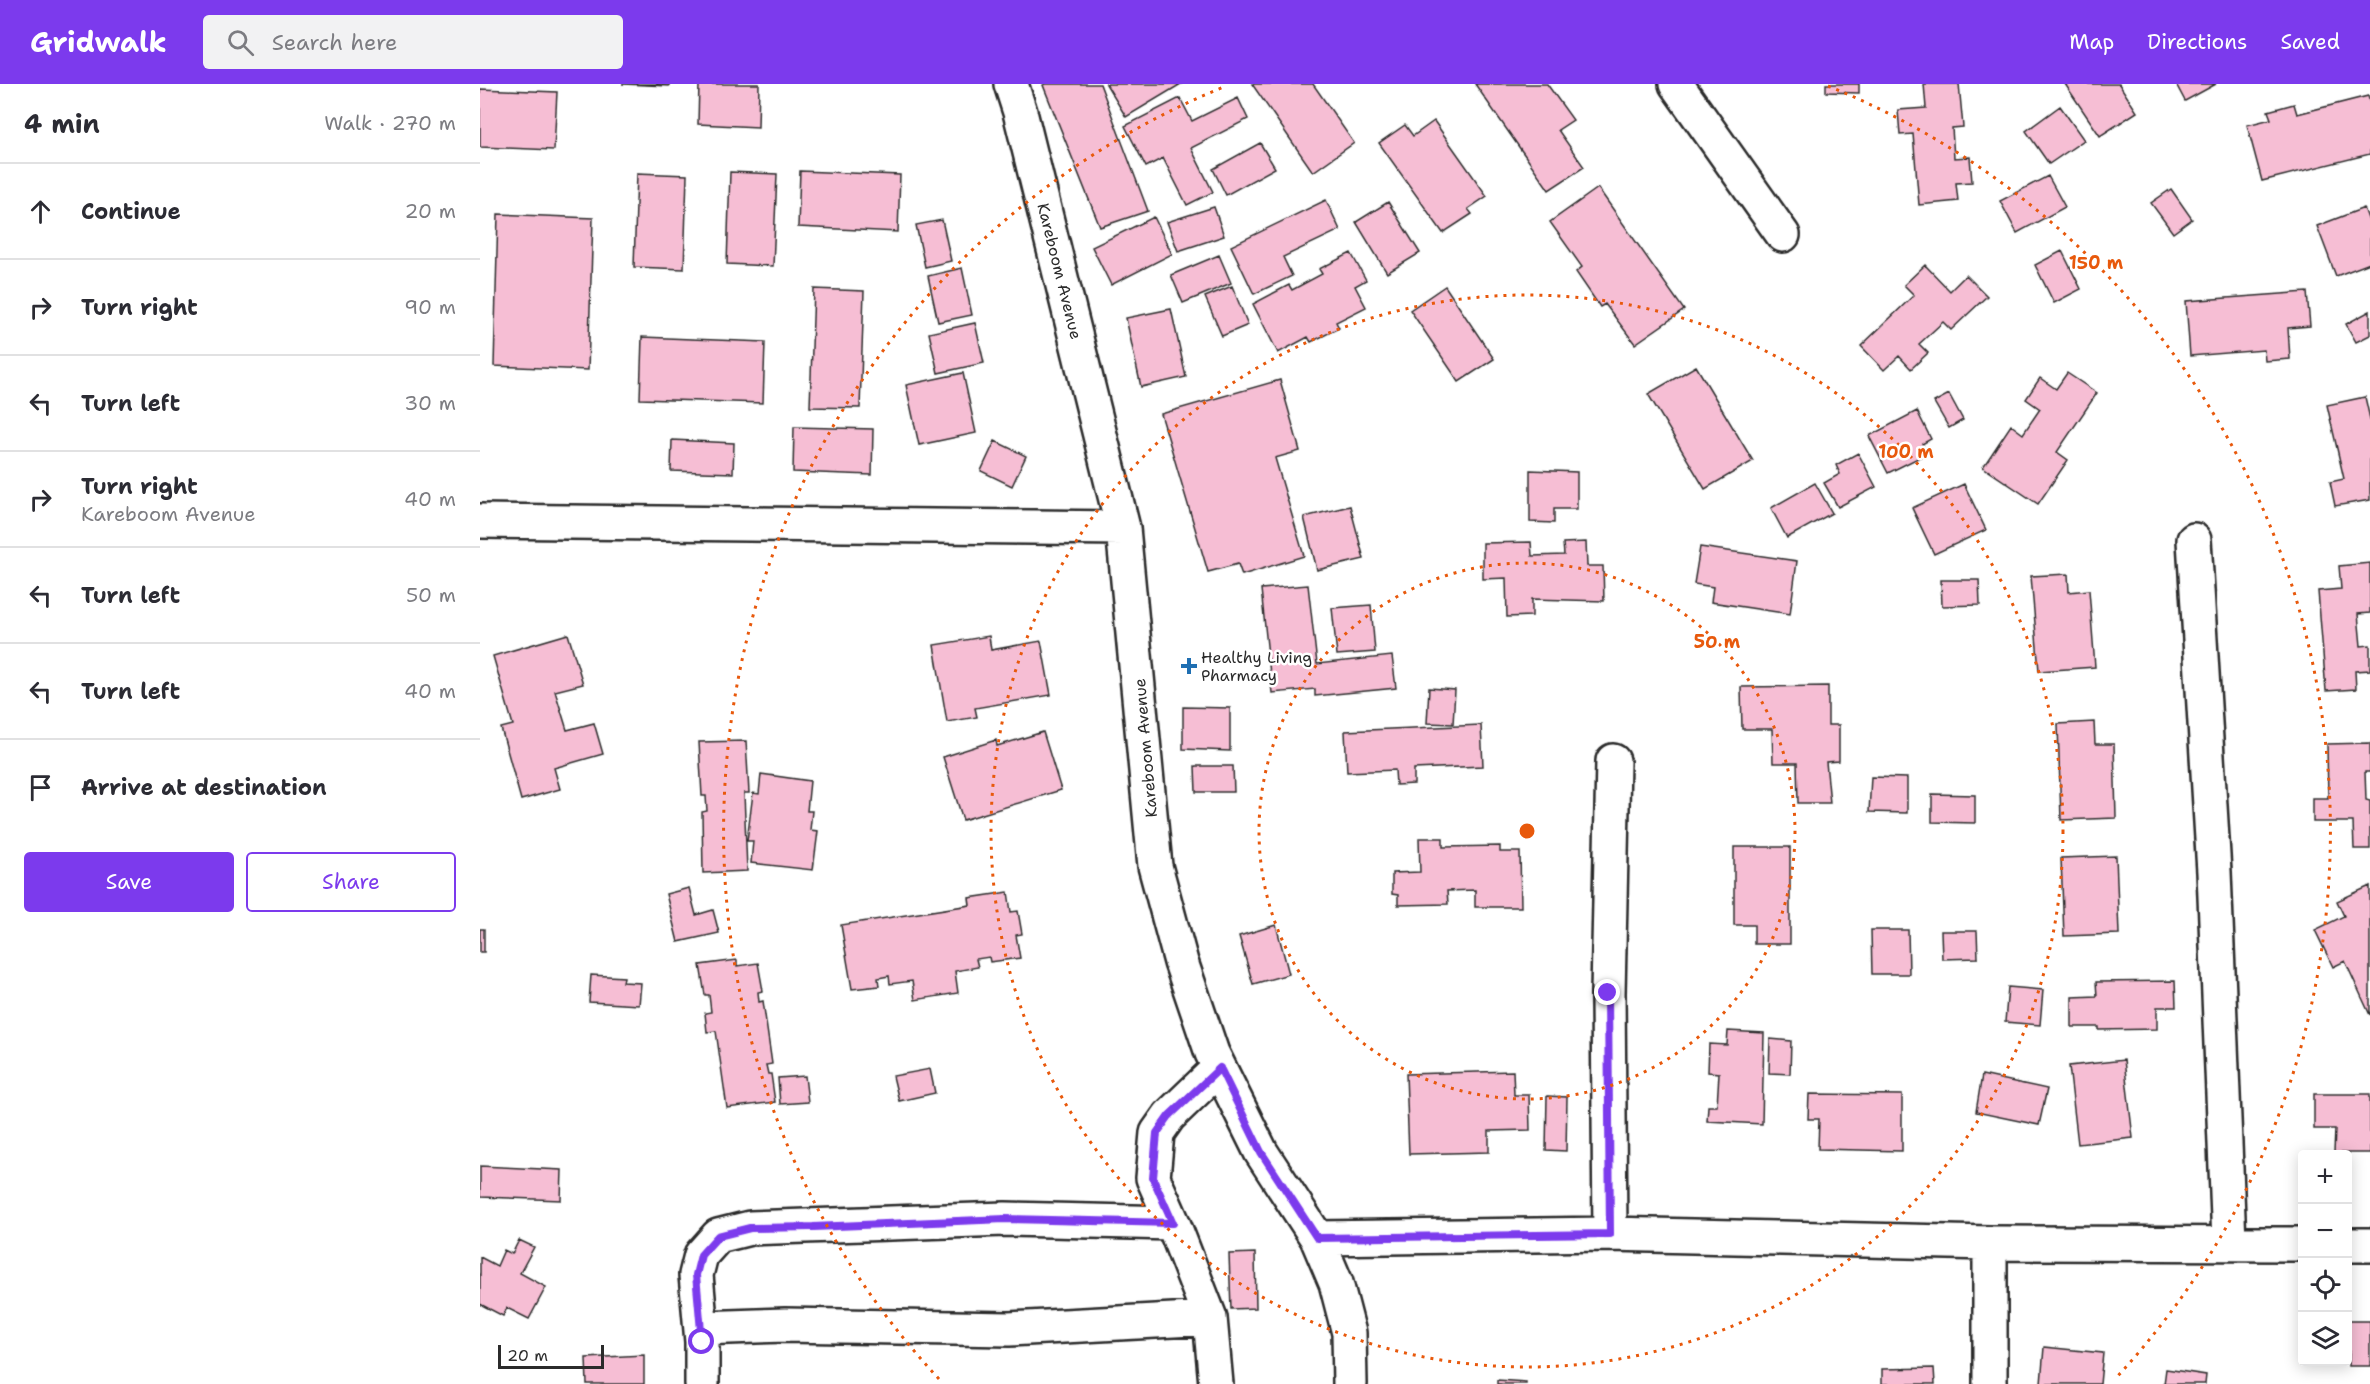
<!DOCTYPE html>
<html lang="en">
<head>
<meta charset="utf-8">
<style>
  body { margin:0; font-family:"Shantell Sans",sans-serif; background:#f2f2f3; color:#2b2b33 }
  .controls { position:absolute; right:18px; bottom:18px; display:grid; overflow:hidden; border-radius:6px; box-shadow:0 3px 15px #0003 }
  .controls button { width:54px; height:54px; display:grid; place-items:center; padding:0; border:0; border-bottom:2px solid #e1e1e2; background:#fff; color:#2b2b33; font:30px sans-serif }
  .scale { position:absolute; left:18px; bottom:15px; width:106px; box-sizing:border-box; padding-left:6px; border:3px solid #2b2b2b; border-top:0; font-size:16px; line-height:21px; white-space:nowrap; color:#2b2b2b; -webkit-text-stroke:4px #fff; paint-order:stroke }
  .stop { position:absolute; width:18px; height:18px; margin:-14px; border:4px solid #7c3aed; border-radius:50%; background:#fff }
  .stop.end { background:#7c3aed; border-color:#fff; box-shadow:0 2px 6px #0008 }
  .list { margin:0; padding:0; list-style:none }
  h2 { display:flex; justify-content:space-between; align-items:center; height:78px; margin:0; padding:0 24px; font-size:26px }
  h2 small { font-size:20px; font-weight:400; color:#7c7c81 }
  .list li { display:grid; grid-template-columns:39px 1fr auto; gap:18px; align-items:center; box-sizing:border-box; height:96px; padding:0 24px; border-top:2px solid #e1e1e2 }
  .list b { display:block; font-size:22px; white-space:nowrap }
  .list p { margin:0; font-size:20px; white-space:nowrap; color:#7c7c81 }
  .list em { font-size:20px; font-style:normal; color:#7c7c81 }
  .actions { display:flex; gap:12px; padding:18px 24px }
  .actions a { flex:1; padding:14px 0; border:2px solid #7c3aed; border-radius:6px; text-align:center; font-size:21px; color:#7c3aed }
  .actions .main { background:#7c3aed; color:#fff }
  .icon { flex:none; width:33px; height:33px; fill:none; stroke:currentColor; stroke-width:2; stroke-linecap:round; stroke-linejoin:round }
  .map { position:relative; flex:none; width:1890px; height:1300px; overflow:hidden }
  header { display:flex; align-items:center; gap:36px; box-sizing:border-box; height:84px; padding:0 30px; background:#7c3aed; color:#fff }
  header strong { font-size:28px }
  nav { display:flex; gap:33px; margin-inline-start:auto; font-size:21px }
  .search { width:420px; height:54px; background:#f2f2f3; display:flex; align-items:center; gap:15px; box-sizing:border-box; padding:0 21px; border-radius:6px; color:#7c7c81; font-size:22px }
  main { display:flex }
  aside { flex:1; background:#fff }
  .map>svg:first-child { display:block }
  .building { fill:#f6bed4; stroke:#2b2b2b; stroke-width:1.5 }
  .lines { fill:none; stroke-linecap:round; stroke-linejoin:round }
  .minor-casing { stroke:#2b2b2b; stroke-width:38 }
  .minor { stroke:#fff; stroke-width:33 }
  .route { stroke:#7c3aed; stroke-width:8 }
  .ring { fill:none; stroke:#e8590c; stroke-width:3; stroke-dasharray:3 6 }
  .poi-dot { fill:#1f6fb2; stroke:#fff; stroke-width:2 }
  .labels { text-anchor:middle; stroke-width:5; stroke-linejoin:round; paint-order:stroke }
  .street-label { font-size:16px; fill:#2b2b2b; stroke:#fff }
  .poi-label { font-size:16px; fill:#2b2b2b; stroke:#fff; text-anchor:start }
  .centre { fill:#e8590c; stroke:#fff; stroke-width:3 }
  .ring-label { font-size:18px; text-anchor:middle; font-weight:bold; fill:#e8590c; stroke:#fff; stroke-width:5; stroke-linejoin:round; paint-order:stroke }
</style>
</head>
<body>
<header>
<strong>Gridwalk</strong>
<div class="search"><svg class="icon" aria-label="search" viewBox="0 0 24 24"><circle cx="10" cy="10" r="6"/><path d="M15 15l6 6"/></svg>Search here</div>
<nav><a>Map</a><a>Directions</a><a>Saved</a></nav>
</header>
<main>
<aside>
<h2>4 min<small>Walk · 270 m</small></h2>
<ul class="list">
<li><svg class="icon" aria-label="ahead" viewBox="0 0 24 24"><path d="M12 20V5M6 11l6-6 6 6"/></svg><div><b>Continue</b></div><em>20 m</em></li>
<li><svg class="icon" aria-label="right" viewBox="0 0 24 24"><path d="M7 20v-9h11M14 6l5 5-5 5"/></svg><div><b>Turn right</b></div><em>90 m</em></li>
<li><svg class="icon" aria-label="left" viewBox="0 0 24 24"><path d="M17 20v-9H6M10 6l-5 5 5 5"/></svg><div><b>Turn left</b></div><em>30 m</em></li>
<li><svg class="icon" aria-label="right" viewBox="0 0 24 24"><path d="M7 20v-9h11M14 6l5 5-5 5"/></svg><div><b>Turn right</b><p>Kareboom Avenue</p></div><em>40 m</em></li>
<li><svg class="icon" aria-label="left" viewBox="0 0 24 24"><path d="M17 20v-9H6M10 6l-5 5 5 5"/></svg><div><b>Turn left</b></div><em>50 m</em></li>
<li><svg class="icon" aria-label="left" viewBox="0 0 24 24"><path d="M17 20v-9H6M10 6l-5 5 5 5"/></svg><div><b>Turn left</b></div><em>40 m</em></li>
<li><svg class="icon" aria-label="arrive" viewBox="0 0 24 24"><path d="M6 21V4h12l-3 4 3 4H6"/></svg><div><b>Arrive at destination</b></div></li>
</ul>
<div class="actions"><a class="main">Save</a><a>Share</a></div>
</aside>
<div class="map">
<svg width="1890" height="1300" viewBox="0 0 1890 1300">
  <rect width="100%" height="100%" fill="#fff"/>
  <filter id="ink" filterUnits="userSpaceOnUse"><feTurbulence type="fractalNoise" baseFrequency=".0167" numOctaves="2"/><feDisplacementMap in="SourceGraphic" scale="12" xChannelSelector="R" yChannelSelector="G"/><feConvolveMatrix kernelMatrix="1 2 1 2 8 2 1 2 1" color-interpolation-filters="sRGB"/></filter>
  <g filter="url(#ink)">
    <path class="building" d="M142,0h47v2z
      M219,0h60l-1,43 -60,-3z
      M565,0h55l48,127 -48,16 -57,-142z
      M626,0h75l-55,33z
      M772,0h61l41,59 -41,29z
      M995,0h72l26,36 -15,10 26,37 -35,23z
      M1346,0h33v9l-33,-1z
      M1444,0h35l4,43 -11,1 2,30 16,-1 2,25 -16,1 2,18 -39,4 -6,-71 -13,1 -2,-25 28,-2z
      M1585,0h54l18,28 -37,24z
      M1696,0h40l-31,17z
      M0,5l77,3 -3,58 -74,-3z
      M1888,12l2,7v51l-108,27 -15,-56 24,-6 -3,-8 26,-7 3,10z
      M700,14l12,23 46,-23 10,21 -57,29 22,44 -26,13 -24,-47 -17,9 -21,-41z
      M1580,22l24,34 -35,24 -23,-33z
      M954,37l53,75 -19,13 4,5 -29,19 -64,-90 26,-18 8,11z
      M780,59l15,25 -49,27 -13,-26z
      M320,87l100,4 -2,57 -100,-5z
      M250,88l47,2 -4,92 -46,-2z
      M157,89l50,2 -3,94 -50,-2z
      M1568,92l17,31 -48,26 -17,-32z
      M1118,104l86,122 -49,34 -30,-40 -5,3 -24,-35 6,-5 -32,-45z
      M1691,105l21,30 -19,14 -22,-30z
      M846,116l14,30 -57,27 9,19 -38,18 -23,-48z
      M908,118l32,51 -33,20 -31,-51z
      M734,123l10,29 -46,15 -11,-29z
      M1884,124l6,16v39l-34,13 -19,-50z
      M18,130l95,4 -5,152 -94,-4z
      M674,133l18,37 -61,31 -19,-38z
      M462,136l9,41 -26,6 -9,-42z
      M1582,167l19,38 -27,14 -19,-38z
      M871,169l15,27 -11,6 11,21 -30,15 3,6 -28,14 -3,-5 -30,16 -25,-49 36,-19 3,5 30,-16 -3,-5z
      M739,171l12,28 -48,20 -12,-28z
      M1445,181l25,26 16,-16 21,21 -36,34 -8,-8 -24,22 9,9 -17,16 -12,-13 -15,14 -23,-24 53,-51 -10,-10z
      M482,184l10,47 -34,7 -10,-46z
      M752,202l16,39 -26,11 -17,-39z
      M965,202l49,73 -35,23 -49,-72z
      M334,205l50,2 -4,117 -50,-1z
      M1827,208l3,34 -22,2 2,31 -25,2 -1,-11 -74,6 -4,-55z
      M691,225l15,68 -45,10 -15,-69z
      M1890,227v24l-14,7 -10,-18z
      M495,239l9,40 -46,10 -9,-40z
      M162,253l123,5 -2,61 -123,-4z
      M1216,282l57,95 -48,28 -57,-95z
      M483,289l13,60 -57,12 -13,-60z
      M1587,289l30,20 -40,59 11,8 -30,44 -55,-37 28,-42 12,9 17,-25 -14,-10 14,-21 16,11z
      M800,296l20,71 -25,7 29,98 -62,19 -4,-11 -30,8 -47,-158z
      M1469,310l14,26 -14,8 -15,-26z
      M1885,313l5,22v81l-35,6 -5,-24 14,-3 -17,-74z
      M1437,327l14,28 -9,5 6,9 -40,20 -19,-37z
      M314,343l79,2 -1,46 -79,-3z
      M192,356l62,3 -1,30 -62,-2z
      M515,357l31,15 -14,30 -31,-15z
      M1378,369l18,34 -38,20 -14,-24 16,-9 -4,-9z
      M1050,386l47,2v37h-23v14l-24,-1z
      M1335,399l17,30 -45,25 -16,-30z
      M1484,400l22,46 -52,24 -22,-46z
      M870,422l14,53 -47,11 -13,-53z
      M1051,458l1,14 32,-1 -1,-12 23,-1 1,24h16l1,35 -72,-2v17l-25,1 -1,-39 -23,1v-36z
      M1220,463l97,14 -7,53 -79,-12 2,-15 -19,-3z
      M1890,479v50l-12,1 3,32 9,-1v25l-15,1 1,18 -30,2 -8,-100 23,-2 -2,-23z
      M1588,490l1,18 20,-2 6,77 -56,4 -8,-95z
      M1461,496h38l1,25 -38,1z
      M828,501l9,79 75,-8 4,32 -81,8v-7l-43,4 -11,-104z
      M891,521l4,47 -38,3 -5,-47z
      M88,550l15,50 -28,7 12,39 27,-7 9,31 -49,14 6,21 -39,11 -20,-72 12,-3 -20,-69z
      M509,552l2,14 50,-9 10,54 -76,13 2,9 -30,5 -13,-77z
      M1348,602v39h11v36l-13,1 4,41h-32l-1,-40h-24l-1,-34h-30l-1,-42z
      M949,604l26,2 -2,34 -26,-1z
      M703,623l47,1v43l-47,-2z
      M1614,638l1,22h19l2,74 -55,2 -3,-96z
      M1001,641l2,41 -69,3v15l-18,1 -1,-15 -48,2 -2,-41z
      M563,648l18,58 -98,30 -20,-63 53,-17 1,6z
      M266,657l3,52h-5l3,78 -44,2 -1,-61 5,-1 -1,-15h-4l-3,-54z
      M1890,659v29h-5l1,28 4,1v48h-16l-1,-27h-40v-24h15l-1,-54z
      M715,682h38l1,26h-38z
      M281,690l49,7 -3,30h5l-2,19 8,1 -5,39 -62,-7 2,-22h-6l6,-48 6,1z
      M1391,693l36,1v35l-38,-1z
      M1452,710l43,1v28l-43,-1z
      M939,754h24v9l57,-1v6h20l1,55h-46v-17l-28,1 1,13 -50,1v-10l-6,-1v-21l28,-1z
      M1254,763h56v97h-36v-19h-20z
      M1636,772l3,78 -55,2 -3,-78z
      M1890,802v129l-25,-54 -12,6 -18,-37 29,-14 -7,-15z
      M209,804l7,27 17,-5 6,23 -41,9 -12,-48z
      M528,808l3,20 7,-1 4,23 -6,1 4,23 -30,4 -1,-5 -13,2 2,8 -23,4 3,22 -43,7 -3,-19 -22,3 -1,-8 -11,2 1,8 -27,3 -11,-64 129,-20 -1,-7z
      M796,841l13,49 -36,10 -14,-48z
      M0,845h4v23h-4z
      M1391,846h37l1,44h-37z
      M1461,847h36l1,27 -36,1z
      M257,876v6l21,-3 5,28 -5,1 1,10 4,-1 9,63 -6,1 2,9h3l4,28 -48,6 -11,-77 -9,1 -2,-19 6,-1 -2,-17h-4l-5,-30z
      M111,891l33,2 -1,5 18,1 -2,22 -50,-3z
      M1695,897l1,26h-19v22l-58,1v-3h-27v-30l25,-1 -1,-14z
      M1528,903l35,3 -3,35 -35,-3z
      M1248,947l36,2 -2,91 -55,-3 1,-15h9l2,-33 -11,-1 1,-28 18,1z
      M1290,955l21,2 -1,33 -21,-1z
      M1644,976l9,78 -55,6 -9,-78z
      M450,985l5,24 -36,8 -6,-25z
      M1033,987l1,24h15l1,35 -41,1v21l-80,2 -3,-80z
      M1502,991l65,14 -8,36 -63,-13z
      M325,992l3,26 -28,2 -2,-26z
      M1329,1010l93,1v56l-84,-2 1,-30h-11z
      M1834,1010h56v59h-36l1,-24h-21z
      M1067,1012l20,1 -1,54 -20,-1z
      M0,1082l82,4 -1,30 -81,-3z
      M39,1156l15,7 -14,26 26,14 -17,32 -22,-11 -4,8 -23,-12v-47l17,9 7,-16 8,4z
      M775,1169l1,55 -25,1 -2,-55z
      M1869,1237h21v45h-21z
      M1564,1263l59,6 -3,31h-59z
      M164,1271v29h-57l-1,-26z
      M1454,1284l1,16h-53v-15z
      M1686,1285l40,6 -1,9h-41z
      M1017,1296l29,2v2h-29z"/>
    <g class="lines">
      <g class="minor-casing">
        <path id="minor" d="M531,0l9,28 103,416 32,338 26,96 31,91 49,99 56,86 19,45 13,50 1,51
          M1196,0l107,151
          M0,437l643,7
          M1714,456l20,332 15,370
          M693,1139l37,95 6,66
          M1130,1150l-2,-241 5,-232
          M837,1154l293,-4 380,9 312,1
          M1868,1161h22
          M221,1244l84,-3 224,4 201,-11
          M222,1300v-42l-6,-67 5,-20 17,-19 32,-8 255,-9 168,4 -20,-45 4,-45 12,-17 50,-48
          M1510,1300v-141"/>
      </g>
      <use href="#minor" class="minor"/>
    </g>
  </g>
  <g class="lines" filter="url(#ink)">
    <path class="route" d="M222,1258l-6,-67 5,-20 17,-19 32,-8 63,-1 192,-8 168,4 -20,-45 4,-45 12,-17 51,-48 41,84 56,86 293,-4 -2,-241"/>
  </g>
  <g class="ring">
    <circle cx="1047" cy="747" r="268"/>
    <circle cx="1047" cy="747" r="536"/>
    <path d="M459 1295A804 804 0 0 1 746 2M1348 2A804 804 0 0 1 1635 1295"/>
  </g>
  <path class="poi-dot" d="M706 573h6v6h6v6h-6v6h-6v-6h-6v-6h6z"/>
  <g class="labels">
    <g class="street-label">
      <text transform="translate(580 187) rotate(76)" y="6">Kareboom Avenue</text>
      <text transform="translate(665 664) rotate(-95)" y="6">Kareboom Avenue</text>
    </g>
    <g class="poi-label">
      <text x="721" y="579">Healthy Living<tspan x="721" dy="18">Pharmacy</tspan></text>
    </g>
  </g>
  <circle cx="1047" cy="747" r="9" class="centre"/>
  <g class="ring-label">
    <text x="1616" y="185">150 m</text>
    <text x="1426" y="374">100 m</text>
    <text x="1237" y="564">50 m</text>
  </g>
</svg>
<div class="controls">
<button>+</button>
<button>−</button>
<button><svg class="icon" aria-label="locate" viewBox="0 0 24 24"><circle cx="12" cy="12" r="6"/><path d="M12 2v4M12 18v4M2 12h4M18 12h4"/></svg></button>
<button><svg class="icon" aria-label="layers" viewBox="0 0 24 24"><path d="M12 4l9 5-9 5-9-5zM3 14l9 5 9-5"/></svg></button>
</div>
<div class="scale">20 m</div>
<div class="stop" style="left:222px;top:1258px"></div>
<div class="stop end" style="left:1128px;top:909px"></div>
</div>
</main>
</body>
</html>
